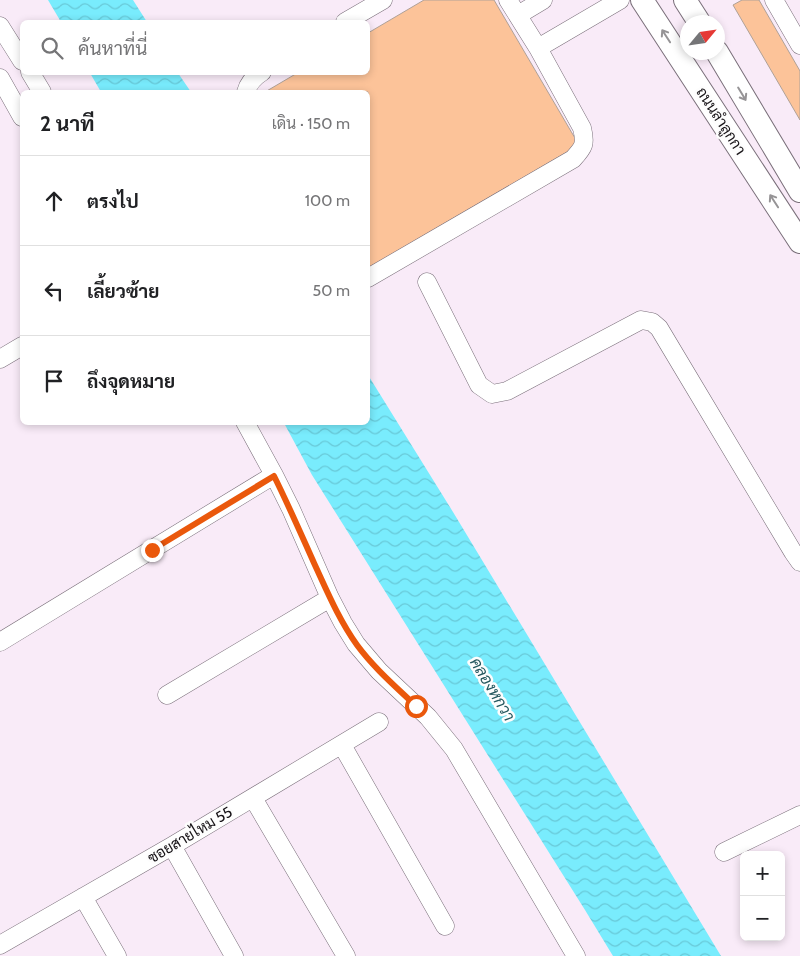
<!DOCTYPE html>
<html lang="th">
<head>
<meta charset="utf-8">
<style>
  body { margin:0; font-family:Cabin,Sarabun,sans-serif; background:#f2f2f2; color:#202124 }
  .controls { position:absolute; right:15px; bottom:15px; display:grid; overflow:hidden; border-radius:8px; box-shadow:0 2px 8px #0003 }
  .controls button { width:45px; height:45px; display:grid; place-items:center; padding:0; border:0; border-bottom:1px solid #e0e0e0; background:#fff; color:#202124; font:25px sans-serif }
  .compass { position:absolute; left:680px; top:15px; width:45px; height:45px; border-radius:50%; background:#fff; box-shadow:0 2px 8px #0003; rotate:61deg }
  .stop { position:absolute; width:15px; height:15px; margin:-11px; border:4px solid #ea580c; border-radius:50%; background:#fff }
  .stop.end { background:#ea580c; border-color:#fff; box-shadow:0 1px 5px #0008 }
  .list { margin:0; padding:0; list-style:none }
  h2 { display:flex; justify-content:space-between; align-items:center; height:65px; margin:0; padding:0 20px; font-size:21px }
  h2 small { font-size:16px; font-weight:400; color:#757577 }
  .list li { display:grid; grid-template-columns:32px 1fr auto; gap:15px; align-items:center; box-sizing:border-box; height:90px; padding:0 20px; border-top:1px solid #e0e0e0 }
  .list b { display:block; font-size:19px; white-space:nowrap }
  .list em { font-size:16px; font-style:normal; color:#757577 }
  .icon { flex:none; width:28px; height:28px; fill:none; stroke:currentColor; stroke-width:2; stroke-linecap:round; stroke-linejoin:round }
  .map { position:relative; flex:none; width:800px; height:956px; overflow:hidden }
  .search { position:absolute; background:#fff; box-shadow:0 2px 8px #0003; left:20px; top:20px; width:350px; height:55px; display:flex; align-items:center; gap:12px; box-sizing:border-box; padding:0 18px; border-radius:8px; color:#757577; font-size:19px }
  .panel { position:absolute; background:#fff; box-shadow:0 2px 8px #0003; left:20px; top:90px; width:350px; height:335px; border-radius:8px }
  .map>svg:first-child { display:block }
  .water { fill:url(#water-waves) }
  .building { fill:#fcc399; stroke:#afa197 }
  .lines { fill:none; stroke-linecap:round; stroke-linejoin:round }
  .minor-casing { stroke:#7a6f7a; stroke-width:19 }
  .major-casing { stroke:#7a6f7a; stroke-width:24 }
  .minor { stroke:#fff; stroke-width:18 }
  .major { stroke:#fff; stroke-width:22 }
  .oneway { stroke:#969496 }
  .route { stroke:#ea580c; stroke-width:6 }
  .labels { text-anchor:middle; stroke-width:5; stroke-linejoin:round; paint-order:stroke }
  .street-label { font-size:15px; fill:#161216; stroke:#fdfdfd }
  .water-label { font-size:16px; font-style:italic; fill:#26585f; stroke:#fdfdfd }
</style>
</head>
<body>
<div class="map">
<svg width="800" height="956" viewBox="0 0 800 956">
  <defs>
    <pattern id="water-waves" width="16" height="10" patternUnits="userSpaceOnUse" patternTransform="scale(1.25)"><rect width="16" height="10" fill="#79ecfd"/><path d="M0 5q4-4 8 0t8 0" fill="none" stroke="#68c9d8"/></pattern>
  </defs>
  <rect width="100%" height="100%" fill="#f9ebf8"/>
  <path class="water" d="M48,0h85l14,22h-86z
    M90,73h88l13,19h-90z
    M368,375l85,137 268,444h-108l-28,-46 -273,-435 -28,-52 84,-1z"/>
  <path class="building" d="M424,0h70l85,145 -211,123v-176h-103l34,-20h69v-39z
    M742,0h17l41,71v49l-67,-115z"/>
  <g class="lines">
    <g class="minor-casing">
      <path id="minor" d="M508,0l30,48
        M774,0l26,45
        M518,15l25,-15
        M345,22l38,-22
        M0,26l22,35
        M30,72l12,20
        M0,78l22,39
        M246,92c2,-8 8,-15 16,-20
        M368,278l205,-119c11,-12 13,-15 9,-31l-44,-80 82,-48
        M427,282l52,103 13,9 15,-3 134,-71 11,2 7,6 134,224 7,10
        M0,359l22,-13
        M245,422l29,53 17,34 39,89 13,25 13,21 23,27 49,46 26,32 122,207
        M0,642l274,-167
        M167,695l163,-97
        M342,745l103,181
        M253,798l93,158
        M172,846l62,110
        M724,852l76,-37
        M83,897l34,59
        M0,945l172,-99 207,-124"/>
    </g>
    <g class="major-casing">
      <path id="major" d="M642,0l158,242
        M685,0l14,22
        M717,52l83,139"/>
    </g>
    <use href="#minor" class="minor"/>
    <use href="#major" class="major"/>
  </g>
  <defs><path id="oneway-shaft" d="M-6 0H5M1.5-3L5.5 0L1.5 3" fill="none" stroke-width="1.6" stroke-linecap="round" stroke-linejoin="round" transform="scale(1.25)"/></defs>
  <g class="oneway">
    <use href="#oneway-shaft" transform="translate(666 36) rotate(-123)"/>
    <use href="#oneway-shaft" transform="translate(742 94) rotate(59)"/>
    <use href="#oneway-shaft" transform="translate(774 201) rotate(-123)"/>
  </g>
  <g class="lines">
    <path class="route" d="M152,550l122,-74c14,28 27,58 40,87 13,28 25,57 43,82 17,23 38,41 59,61"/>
  </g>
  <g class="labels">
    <g class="street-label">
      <text transform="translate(721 121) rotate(57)" y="5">ถนนลำลูกกา</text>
      <text transform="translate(190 835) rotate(-31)" y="5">ซอยสายไหม 55</text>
    </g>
    <g class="water-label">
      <text transform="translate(493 689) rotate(59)" y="6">คลองหกวา</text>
    </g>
  </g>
</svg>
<div class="controls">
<button>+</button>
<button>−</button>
</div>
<svg class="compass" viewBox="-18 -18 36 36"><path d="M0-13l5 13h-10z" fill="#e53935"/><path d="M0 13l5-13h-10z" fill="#757577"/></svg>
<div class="stop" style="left:416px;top:706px"></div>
<div class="stop end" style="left:152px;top:550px"></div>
<div class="search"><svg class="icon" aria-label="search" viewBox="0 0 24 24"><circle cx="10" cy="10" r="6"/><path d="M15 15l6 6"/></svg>ค้นหาที่นี่</div>
<section class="panel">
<h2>2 นาที<small>เดิน · 150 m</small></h2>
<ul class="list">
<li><svg class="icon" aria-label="ahead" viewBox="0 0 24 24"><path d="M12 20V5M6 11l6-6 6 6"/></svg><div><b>ตรงไป</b></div><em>100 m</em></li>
<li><svg class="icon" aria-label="left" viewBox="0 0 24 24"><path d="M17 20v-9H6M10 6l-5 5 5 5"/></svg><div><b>เลี้ยวซ้าย</b></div><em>50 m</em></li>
<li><svg class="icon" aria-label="arrive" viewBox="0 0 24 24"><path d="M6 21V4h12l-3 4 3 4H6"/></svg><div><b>ถึงจุดหมาย</b></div></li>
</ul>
</section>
</div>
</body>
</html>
